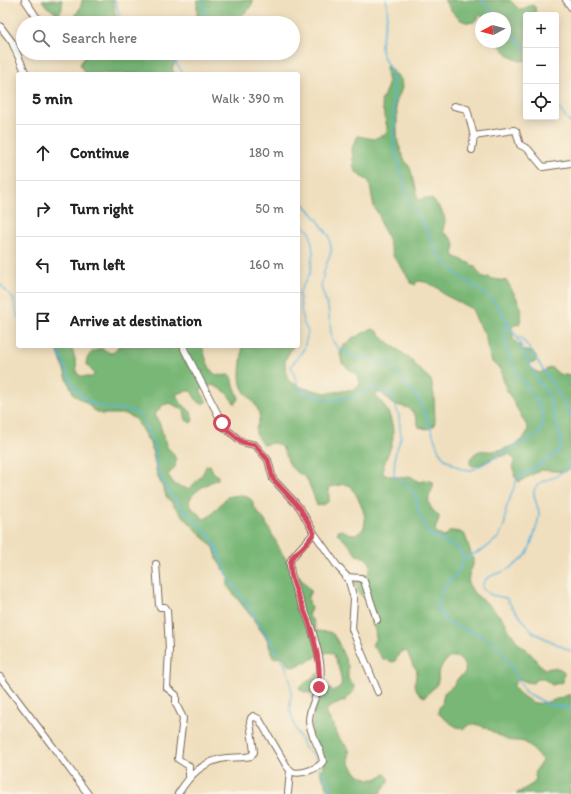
<!DOCTYPE html>
<html lang="en">
<head>
<meta charset="utf-8">
<style>
  body { margin:0; font-family:Itim,sans-serif; background:#f2f2f2; color:#222 }
  .controls { position:absolute; right:12px; top:12px; display:grid; overflow:hidden; border-radius:4px; box-shadow:0 2px 10px #0003 }
  .controls button { width:36px; height:36px; display:grid; place-items:center; padding:0; border:0; border-bottom:1px solid #e0e0e0; background:#fff; color:#222; font:20px sans-serif }
  .compass { position:absolute; left:475px; top:12px; width:36px; height:36px; border-radius:50%; background:#fff; box-shadow:0 2px 10px #0003; rotate:263deg }
  .stop { position:absolute; width:12px; height:12px; margin:-9px; border:3px solid #d1495b; border-radius:50%; background:#fff }
  .stop.end { background:#d1495b; border-color:#fff; box-shadow:0 1px 4px #0008 }
  .list { margin:0; padding:0; list-style:none }
  h2 { display:flex; justify-content:space-between; align-items:center; height:52px; margin:0; padding:0 16px; font-size:17px }
  h2 small { font-size:13px; font-weight:400; color:#767676 }
  .list li { display:grid; grid-template-columns:26px 1fr auto; gap:12px; align-items:center; box-sizing:border-box; height:56px; padding:0 16px; border-top:1px solid #e0e0e0 }
  .list b { display:block; font-size:15px; white-space:nowrap }
  .list em { font-size:13px; font-style:normal; color:#767676 }
  .icon { flex:none; width:22px; height:22px; fill:none; stroke:currentColor; stroke-width:2; stroke-linecap:round; stroke-linejoin:round }
  .map { position:relative; flex:none; width:571px; height:794px; overflow:hidden }
  .search { position:absolute; background:#fff; box-shadow:0 2px 10px #0003; left:16px; top:16px; width:284px; height:44px; display:flex; align-items:center; gap:10px; box-sizing:border-box; padding:0 14px; border-radius:22px; color:#767676; font-size:15px }
  .panel { position:absolute; background:#fff; box-shadow:0 2px 10px #0003; left:16px; top:72px; width:284px; height:276px; border-radius:4px }
  .map>svg:first-child { display:block }
  .forest { fill:#79b777; stroke:#5a704a }
  .lines { fill:none; stroke-linecap:round; stroke-linejoin:round }
  .stream { stroke:#5eb3da; stroke-width:1.5 }
  .minor-casing { stroke:#7a6956; stroke-width:8 }
  .minor { stroke:#fff; stroke-width:6 }
  .route { stroke:#d1495b; stroke-width:5 }
</style>
</head>
<body>
<div class="map">
<svg width="571" height="794" viewBox="0 0 571 794">
  <rect width="100%" height="100%" fill="#fcf5e5"/>
  <filter id="ink" filterUnits="userSpaceOnUse"><feTurbulence type="fractalNoise" baseFrequency=".025" numOctaves="2"/><feDisplacementMap in="SourceGraphic" scale="8" xChannelSelector="R" yChannelSelector="G"/><feConvolveMatrix kernelMatrix="1 2 1 2 8 2 1 2 1" color-interpolation-filters="sRGB"/></filter>
  <filter id="wash" filterUnits="userSpaceOnUse"><feTurbulence type="fractalNoise" baseFrequency=".012" numOctaves="4" result="noise"/><feDisplacementMap in="SourceGraphic" scale="16" xChannelSelector="R" yChannelSelector="G"/><feGaussianBlur stdDeviation="0.9" result="paint"/><feColorMatrix in="noise" values="0 0 0 0 0 0 0 0 0 0 0 0 0 0 0 0 0 1.4 0 .05"/><feComposite in="paint" operator="in"/></filter>
  <g filter="url(#wash)">
    <rect width="100%" height="100%" fill="#f0dfbe"/>
    <path class="forest" d="M42,0h20v9l-3,5 -12,-7z
      M82,0h14l5,2 4,-2h8c3,11 -1,15 10,23h-49c-1,-8 8,-14 8,-23z
      M197,0h56c-1,10 -13,15 -18,23h-38z
      M444,0h66l10,10 12,-5 3,2 1,8h-10v45c-11,4 -23,-9 -28,-18h7v-24h-19l-5,-3 -7,7c-15,3 -22,-11 -30,-22z
      M88,53h85l3,6 -4,10 3,5h-89l-6,-10z
      M388,66l13,13 1,9 -6,15 1,13v16l1,11 6,16 6,9 6,20 1,9 3,3 5,-2 7,1c5,5 13,14 13,23 -1,4 -2,6 -2,10l8,6 4,7 -2,10c7,5 14,6 21,11 4,4 5,9 10,12l4,-1 5,2 14,2c7,14 20,28 12,43l-7,2 1,13 12,12 8,1 4,5 -2,5 -5,1c1,7 4,8 10,10l11,-6 8,7 12,2v92l-6,4 -24,-2 -22,12 -5,-6 1,-5 -3,-4 3,-7 -5,-6 -20,5 -10,6 -8,1 -3,-4c2,-3 4,-8 8,-10 6,-3 10,0 16,-1 12,-1 34,-9 35,-23l-22,-39 -6,-20 -8,-7 -5,-15 -1,-11 -8,-13 -6,-14 -29,-15 -5,-6 -12,-6 -9,-1 -2,4 -4,-2 -10,-17 -7,-8 -8,-24 -5,-9 -2,-10 -5,-8 -5,-26 -9,-5 -6,-7 -2,-19 1,-5 5,-9 16,3 13,-6v-6l-6,-25 7,-17 -2,-18z
      M372,329l5,2 9,10 23,17 12,13 10,9 3,15 1,26 -1,5 -7,3 -8,-2 -4,-12 -6,-7 -17,-4 -10,-11h-6l-1,3c14,10 22,34 16,50 -3,9 -8,17 -8,27l2,2 20,3 5,-2 9,6 9,-2 5,2c1,6 -1,7 -3,12 -4,10 2,16 9,22 0,12 -11,14 5,21l6,-6h3l7,1 5,3 8,24v6l-4,10 -1,8 6,10 15,12 15,15 5,10 9,13 13,11 7,9 7,6c7,-1 14,-3 19,3l-1,10 -11,3 -8,-6h-7l-4,4 -7,-1 -6,-3c-2,1 -5,3 -6,6 -1,6 16,17 21,18 10,2 26,-6 36,-9v100h-55l18,-11 2,-5 -2,-5 8,-12c-1,-3 -13,-16 -16,-18 -5,-3 -12,-1 -18,-3 -10,-4 -24,-15 -34,-16 -6,0 -7,3 -11,5 -11,-3 -15,-8 -23,-14l-2,-2 1,-5 3,-4 2,-11 10,-8 4,-7 7,-5c2,-9 -8,-21 -17,-14 -4,4 -10,11 -10,16 0,2 1,4 0,6 -1,6 -9,10 -12,15l-2,1c-12,-7 -9,-16 -7,-27l-4,-4 -6,-15 -7,1 -5,9 -2,1 -10,-3 -11,-14 4,-7 -1,-8 -4,-7 -3,-22 -9,-8 -5,-12 14,-7c6,-11 0,-17 -12,-19l-5,-8 -14,-14 1,-2 4,-1c6,3 12,6 18,2 13,-10 -3,-36 -9,-46l-6,-2 -15,3 -1,3v11l-4,3 -8,2c-2,-7 -8,-24 -12,-29 -3,-3 -8,-4 -11,-7 -12,-12 -6,-33 -31,-25 -15,-18 -1,-19 -4,-32 -3,-12 -15,-17 -18,-29 -3,-12 2,-26 1,-38h51l-8,14v5l2,13 3,4 13,6 24,5 29,-4 4,-5 -2,-8 -16,-13 -2,-10 4,-8 5,-2 3,-5c8,-2 12,-7 20,-9z
      M56,346h15l5,16 1,11c3,4 9,4 15,4l2,-2v-2l-6,-6 -2,-5c3,-9 6,-11 15,-14l9,5 5,-1 3,-6h84c3,8 6,26 15,29 4,1 9,0 13,0l9,23 -3,5h-2l-8,-11 -13,-7 -13,5 6,10v2l-4,2 -5,-3 -6,-10h-5l-10,3 4,8 11,10 2,8 -2,3 -5,-3 -2,-10 -14,-7 -7,2 -9,10 5,7 8,25 5,5 4,7 -1,8 -7,8 7,10 13,4c7,-5 16,-15 18,-23l4,-1 3,7 5,4v3c-8,3 -33,16 -28,26 3,5 10,10 14,14l6,-3 17,-19c10,-2 20,-4 26,5v4l12,15 18,34 28,36 -3,6 3,12 -3,6 5,6 3,10 13,1 4,2 5,8 10,24v13l6,6v6l-8,9 -18,8 -2,5 10,17 1,6 12,13v13l7,11 13,6h7l9,-5 4,4 -1,5 -9,11h-49l-10,-22 4,-7c-2,-8 -7,-13 -11,-20 -4,-10 1,-39 4,-50 -6,-3 -14,-1 -18,-7l19,-15c4,9 7,13 15,18 3,-2 6,-3 8,-6 2,-6 -5,-26 -8,-32l-5,-1 -34,15 -7,-3 -3,-7 -11,1 -6,-19 -16,-23 -23,-29v-10l-10,-16 -4,-13 -32,-33 -16,-19 -1,-4 -8,-17 -3,-17 -4,-15 -15,-24 -9,-5h-25l-8,-4 -5,-6 -14,-9 -7,-16z"/>
    <g class="lines">
      <path class="stream" d="M115,0l5,18 9,5
        M386,0c5,16 -5,31 -5,47 0,11 10,21 12,32l1,67 15,56 19,29 6,16 9,13 15,15 34,24 8,10 19,32 18,38 12,18 12,42 -1,10 -7,7 -36,23 -11,30 -1,14 -6,14 -13,11 -22,11
        M482,0l16,18
        M200,23l4,-9v-14
        M505,25l21,25
        M168,53l16,21
        M176,63l7,-10
        M556,105l15,19
        M298,197l19,22 12,17 2,11v5l-7,19 -3,16 7,20 4,33 6,8 20,10h10l22,8 8,7 5,9 12,12 6,9 18,48 6,8 16,10 11,1 67,-36c13,-24 -12,-43 -23,-63 -5,-8 -8,-17 -10,-26 -2,-8 -3,-17 1,-24
        M298,221l12,11 3,20 -3,21 -11,20 4,29 5,10 -4,17 -13,17 9,25 28,9 22,-2 25,-10 17,8 7,20 2,21 -6,18 -1,21 12,8 10,12 3,17 9,20 31,16 5,10 -6,13 -15,17 -6,18 10,15 39,16 14,10 25,44 25,13 21,3
        M0,284l13,14 5,21
        M515,336l5,1c10,10 13,18 20,28 11,17 23,33 31,52
        M57,346l8,22 8,17 8,10 9,7 7,3 8,3 25,2 5,2 6,5 13,28 4,26 9,19 21,24 17,16 5,7 6,9 12,31 39,58 18,30 5,14 1,11 -1,20 6,20 9,18 9,7 4,10
        M571,461c-3,4 -6,9 -10,12 -7,7 -21,6 -26,15 -4,8 4,18 4,26 0,7 -9,36 -13,41 -3,4 -13,11 -16,13 -10,7 -27,6 -28,20l9,7 15,3 6,9 22,26 37,18
        M319,768l16,26"/>
    </g>
  </g>
  <g filter="url(#ink)">
    <g class="lines">
      <g class="minor-casing">
        <path id="minor" d="M25,0l14,21
          M566,0l5,7
          M0,26l12,16 14,32
          M454,106l13,3 7,27
          M472,150l2,-14 40,-6 2,1 4,14 8,4 15,18 28,-4
          M314,533l24,34 10,11 6,21 -2,30 26,63
          M156,564l3,41 1,2h5l2,3 2,40 -2,38 9,7v9l7,14 -5,41 11,7v12
          M346,577l15,1 3,3 13,39
          M0,677l60,79 28,38
          M288,793l2,-23
          M178,794c12,-19 25,-33 48,-36 9,-1 17,0 25,-2l3,-4 -4,-30 1,-4 2,-2 6,3 27,46c2,3 4,6 7,7 8,3 27,-4 30,-11 -2,-13 -13,-25 -14,-40 0,-13 7,-22 10,-35 2,-7 2,-16 1,-24 -2,-12 -6,-26 -10,-38 -7,-20 -20,-39 -20,-61 0,-6 19,-23 24,-30l-14,-25 -27,-29 -5,-19 -13,-15 -13,-3 -17,-14 -41,-79v-3"/>
      </g>
      <use href="#minor" class="minor"/>
    </g>
  </g>
  <g class="lines" filter="url(#ink)">
    <path class="route" d="M222,423l3,5 17,14 13,3 13,15 5,19 27,29 14,25c-3,5 -7,10 -12,15 -3,3 -8,6 -10,10 -8,15 14,53 18,68 6,20 11,40 9,61"/>
  </g>
</svg>
<div class="controls">
<button>+</button>
<button>−</button>
<button><svg class="icon" aria-label="locate" viewBox="0 0 24 24"><circle cx="12" cy="12" r="6"/><path d="M12 2v4M12 18v4M2 12h4M18 12h4"/></svg></button>
</div>
<svg class="compass" viewBox="-18 -18 36 36"><path d="M0-13l5 13h-10z" fill="#e53935"/><path d="M0 13l5-13h-10z" fill="#767676"/></svg>
<div class="stop" style="left:222px;top:423px"></div>
<div class="stop end" style="left:319px;top:687px"></div>
<div class="search"><svg class="icon" aria-label="search" viewBox="0 0 24 24"><circle cx="10" cy="10" r="6"/><path d="M15 15l6 6"/></svg>Search here</div>
<section class="panel">
<h2>5 min<small>Walk · 390 m</small></h2>
<ul class="list">
<li><svg class="icon" aria-label="ahead" viewBox="0 0 24 24"><path d="M12 20V5M6 11l6-6 6 6"/></svg><div><b>Continue</b></div><em>180 m</em></li>
<li><svg class="icon" aria-label="right" viewBox="0 0 24 24"><path d="M7 20v-9h11M14 6l5 5-5 5"/></svg><div><b>Turn right</b></div><em>50 m</em></li>
<li><svg class="icon" aria-label="left" viewBox="0 0 24 24"><path d="M17 20v-9H6M10 6l-5 5 5 5"/></svg><div><b>Turn left</b></div><em>160 m</em></li>
<li><svg class="icon" aria-label="arrive" viewBox="0 0 24 24"><path d="M6 21V4h12l-3 4 3 4H6"/></svg><div><b>Arrive at destination</b></div></li>
</ul>
</section>
</div>
</body>
</html>
